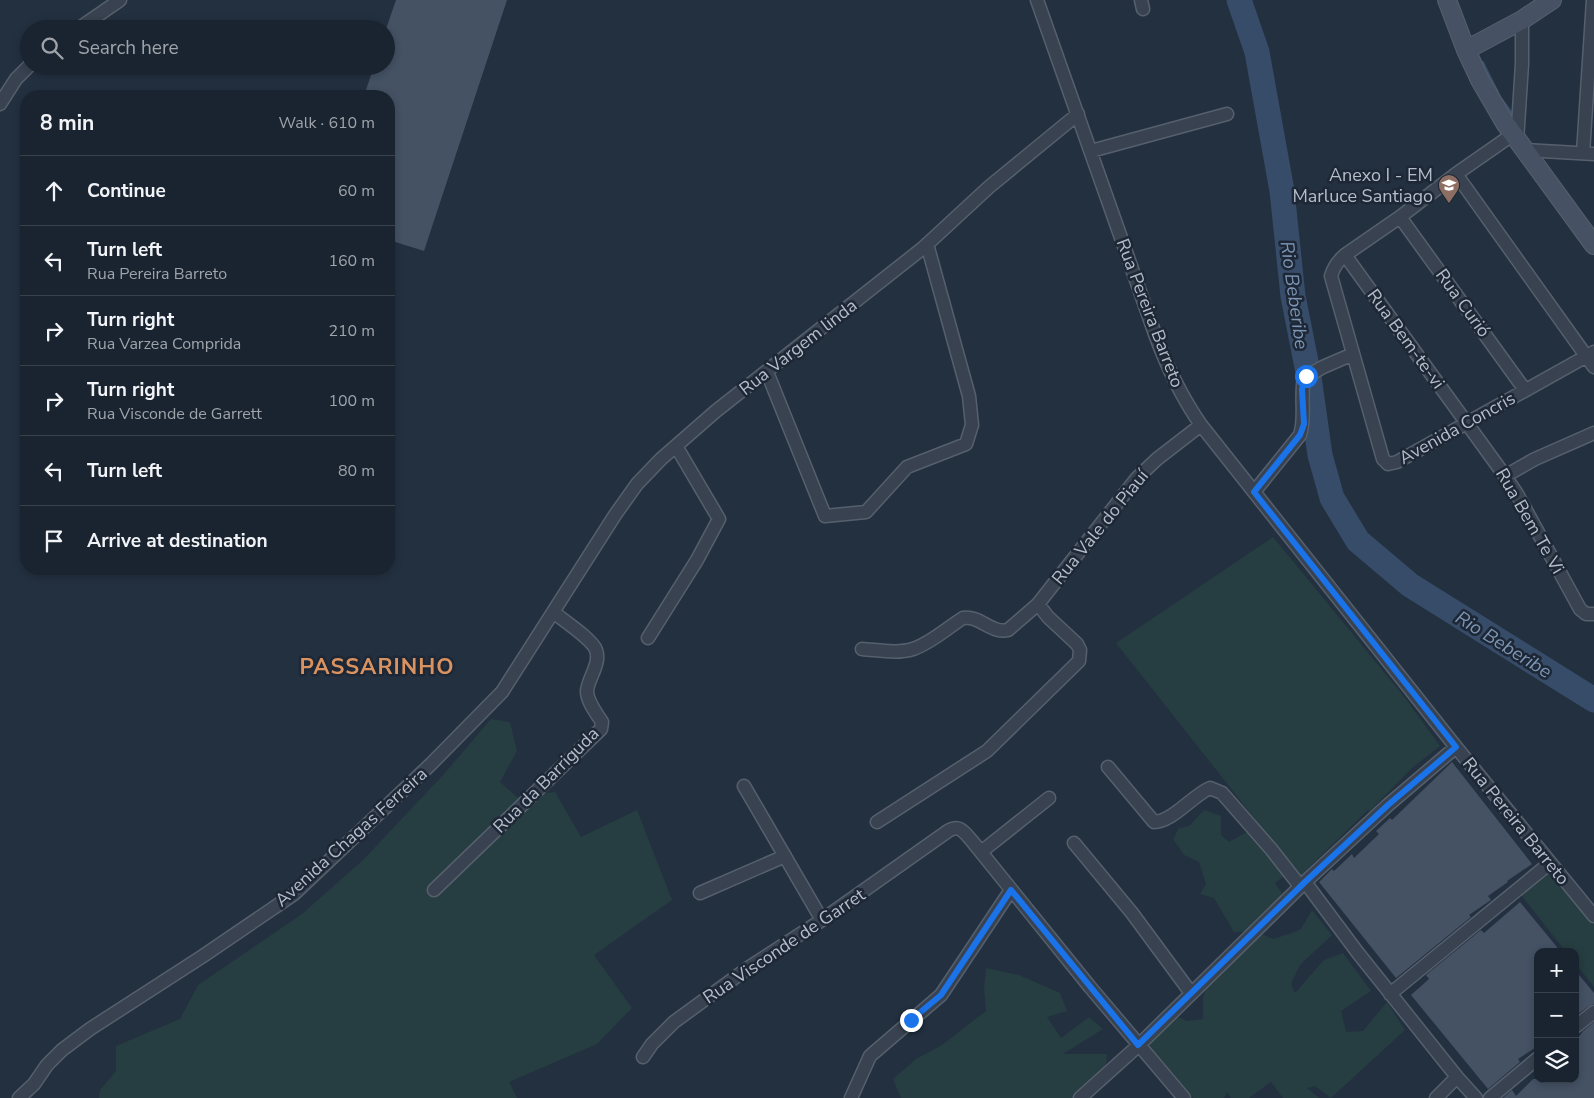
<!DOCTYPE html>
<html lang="en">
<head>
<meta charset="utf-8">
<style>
  body { margin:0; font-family:"Nunito Sans",sans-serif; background:#27303c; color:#f1f3f6 }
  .controls { position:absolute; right:15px; bottom:15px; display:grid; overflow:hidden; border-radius:10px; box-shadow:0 2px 8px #0003 }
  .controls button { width:45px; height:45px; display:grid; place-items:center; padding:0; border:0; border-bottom:1px solid #38414c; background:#1a2430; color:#f1f3f6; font:25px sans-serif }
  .stop { position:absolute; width:15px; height:15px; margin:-11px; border:4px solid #1a73e8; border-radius:50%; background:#fff }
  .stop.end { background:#1a73e8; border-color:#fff; box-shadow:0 1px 5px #0008 }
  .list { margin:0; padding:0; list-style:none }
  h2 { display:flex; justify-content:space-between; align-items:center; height:65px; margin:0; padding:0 20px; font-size:21px }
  h2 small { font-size:16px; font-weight:400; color:#9fa4ab }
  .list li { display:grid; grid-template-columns:32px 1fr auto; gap:15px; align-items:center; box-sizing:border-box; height:70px; padding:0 20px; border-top:1px solid #38414c }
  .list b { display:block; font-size:19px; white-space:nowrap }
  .list p { margin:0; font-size:16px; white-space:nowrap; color:#9fa4ab }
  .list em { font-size:16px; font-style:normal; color:#9fa4ab }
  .icon { flex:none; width:28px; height:28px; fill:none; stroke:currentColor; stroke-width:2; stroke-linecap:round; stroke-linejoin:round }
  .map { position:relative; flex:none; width:1594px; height:1098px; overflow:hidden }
  .search { position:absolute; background:#1a2430; box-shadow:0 2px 8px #0003; left:20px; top:20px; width:375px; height:55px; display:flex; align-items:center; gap:12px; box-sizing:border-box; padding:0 18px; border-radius:28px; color:#9fa4ab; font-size:19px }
  .panel { position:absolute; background:#1a2430; box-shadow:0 2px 8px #0003; left:20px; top:90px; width:375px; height:485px; border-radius:20px }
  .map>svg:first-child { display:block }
  .green { fill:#263e41 }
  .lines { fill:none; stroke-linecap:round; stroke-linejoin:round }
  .stream { stroke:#374c68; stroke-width:4.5 }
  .river { stroke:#374c68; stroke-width:25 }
  .building { fill:#445264 }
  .street-casing { stroke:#56606d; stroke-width:15 }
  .secondary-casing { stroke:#56606d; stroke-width:20 }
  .street { stroke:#384250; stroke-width:12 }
  .secondary { stroke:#465163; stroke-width:18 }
  .route { stroke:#1a73e8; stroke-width:6 }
  .labels { text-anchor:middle; stroke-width:5; stroke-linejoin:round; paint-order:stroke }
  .poi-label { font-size:18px; fill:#b4bdca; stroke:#1d2735; text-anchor:end }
  .street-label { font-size:18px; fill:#b4bdca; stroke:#1d2735 }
  .water-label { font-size:19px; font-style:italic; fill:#7b94b3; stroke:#1d2735 }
  .district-label { font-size:22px; font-weight:bold; letter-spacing:1px; fill:#da9360; stroke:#1d2735 }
</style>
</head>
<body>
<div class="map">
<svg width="1594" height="1098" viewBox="0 0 1594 1098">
  <rect width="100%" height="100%" fill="#233040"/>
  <path class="green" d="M1273,537l129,157 38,52 -28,22 -43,44v-3l-69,67 -184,-233z
    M491,719l19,3 7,29 -17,31 17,15 38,-5 26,45 56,-27 35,90 -78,55 38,53 -35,36 -88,38 8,16h-418l1,-8 16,-19v-25l64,-27 18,-34 104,-71 61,-54 81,-86z
    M1204,810l17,6v19l8,7 20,-11 37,44 -11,8 7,10 -9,19 -18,19 -21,1 -20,-34 -14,-4 6,-10 -7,-22 -15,-7 -11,-16 6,-11 10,-2z
    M1548,873l46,52v62l-19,-24v-11h-9l-45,-57z
    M1312,910l20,25 -32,30 -9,19 4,9 29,-33 19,-7 28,38 -30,20 5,21 17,-1 24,-29 18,28 -74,68 -16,-12 -8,2 12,10h-36l-12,-16 -22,16h-18l-4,-6 -3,6h-31l-51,-57 36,-24 9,4 16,-2v-21l3,-11 53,-54 14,6 19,-6 9,-4z
    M986,968l33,7 41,18 7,18 -20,6 14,21 28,-21 14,12 -40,25h44l-1,12 -30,32h-175l-8,-19 23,-20 26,-14 44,-34 -2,-22z"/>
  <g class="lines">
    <path class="stream" d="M1482,63l15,30
      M1501,100l12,16"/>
    <path class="river" d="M1239,0l18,52 25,139 11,105 16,81 11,78 12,43 26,43 52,44 184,115"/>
  </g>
  <path class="building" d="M396,0h111l-83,251 -35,-11v-144h-25l10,-30h12v-37z
    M1452,762l80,102 -25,17 1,1 -20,14 3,4 -22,15 2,2 -75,61 -77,-96 13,-13 2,2 18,-17 2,4 25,-24 -3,-3 14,-13 2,2z
    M1520,902l41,50h-23v94l-20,13 2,3 -32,27 -77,-94 18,-16 -3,-4 55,-45 3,3z
    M1575,970l19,23v11l-5,2 -14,10z
    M1594,1022v76h-91l9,-8 4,6 17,-17h42v-39l7,-7v-1z"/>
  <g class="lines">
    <g class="street-casing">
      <path id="street" d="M1037,0l118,334c12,33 26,62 46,91l255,322 138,169
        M1141,0l2,9
        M78,29l42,-29
        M0,104l16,-25 13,-13
        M1512,135l-56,39 -56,43 -55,38c-7,6 -11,11 -14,21l52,183 5,5 9,-2 197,-110
        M1517,141l5,-77v-44
        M1525,150l69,4
        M1091,151l136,-37
        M1583,153l10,-153
        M1456,174l138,193
        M1400,217l125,173
        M1345,255l160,221 12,18 63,115 6,5h8
        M767,372l58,144 41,-4 41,-45 59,-23 6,-19 -3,-29 -42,-152
        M1505,476l30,-17 59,-26
        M1254,492l46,-57c6,-18 0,-37 4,-57l19,-11 30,-13
        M648,638l49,-78 22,-41 -43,-73
        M862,649c16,1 35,5 51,0 18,-6 34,-21 50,-31 17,-3 28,16 45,12l30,-26 99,-126 20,-19 44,-34
        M1108,767l46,55c18,0 38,-26 56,-34l12,5 49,56 29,37
        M744,786l78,134
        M877,822l110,-71 92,-90 1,-11 -3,-6 -29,-27 -10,-13
        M1074,843l58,70 59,80
        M981,852l68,-54
        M1305,882l53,71 99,124 19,21
        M434,890l167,-161 1,-7c-5,-8 -15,-20 -15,-31 1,-13 14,-27 9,-41 -4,-11 -33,-30 -43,-38
        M700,893l85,-37
        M1390,994l160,-131
        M1575,1027l19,-15
        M643,1057l9,-13 22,-22 74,-54 74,-48 126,-89c12,-7 16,1 24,10l118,146 94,111
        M19,1098l15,-14 13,-19 15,-15 28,-21 113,-73 91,-62 137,-130 71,-72 113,-177 22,-31 24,-25 55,-48 207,-163 66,-61 89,-73
        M851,1098l19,-42 71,-61 70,-105
        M1080,1098l59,-53 166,-163 83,-77 68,-58
        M1436,1098l21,-21
        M1490,1098l48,-40"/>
    </g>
    <g class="secondary-casing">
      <path id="secondary" d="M1447,0l19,50 14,30 25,43 89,122
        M1466,50l56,-30 30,-20"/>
    </g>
    <use href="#street" class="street"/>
    <use href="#secondary" class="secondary"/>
  </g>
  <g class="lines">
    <path class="route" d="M911,1020l30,-25 70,-105 127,155 167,-163 83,-77 68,-58 -202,-255 46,-57 4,-11 -2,-35 4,-13"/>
  </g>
  <defs>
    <g id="school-pin" transform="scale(1.125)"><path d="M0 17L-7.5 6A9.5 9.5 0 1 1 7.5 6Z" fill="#8d6e63" stroke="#1d2735"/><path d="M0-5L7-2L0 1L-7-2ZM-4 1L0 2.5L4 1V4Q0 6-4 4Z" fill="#fff"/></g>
  </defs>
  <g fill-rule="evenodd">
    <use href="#school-pin" x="1449" y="185"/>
  </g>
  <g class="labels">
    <g class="poi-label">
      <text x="1433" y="181">Anexo I - EM<tspan x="1433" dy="21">Marluce Santiago</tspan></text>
    </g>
    <g class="street-label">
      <text transform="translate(1463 303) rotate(54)" y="6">Rua Curió</text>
      <text transform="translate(1150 313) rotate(69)" y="6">Rua Pereira Barreto</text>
      <text transform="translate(1406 339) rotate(54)" y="6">Rua Bem-te-vi</text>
      <text transform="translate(798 347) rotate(-38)" y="6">Rua Vargem linda</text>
      <text transform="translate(1457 428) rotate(-29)" y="6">Avenida Concris</text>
      <text transform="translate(1530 521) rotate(60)" y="6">Rua Bem Te Vi</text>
      <text transform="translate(1100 527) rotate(-51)" y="6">Rua Vale do Piauí</text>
      <text transform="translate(546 780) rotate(-45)" y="6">Rua da Barriguda</text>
      <text transform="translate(1516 821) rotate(51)" y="6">Rua Pereira Barreto</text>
      <text transform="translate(351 837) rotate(-42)" y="6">Avenida Chagas Ferreira</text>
      <text transform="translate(784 946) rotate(-34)" y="6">Rua Visconde de Garret</text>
    </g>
    <g class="water-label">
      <text transform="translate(1295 295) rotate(82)" y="7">Rio Beberibe</text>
      <text transform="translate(1504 644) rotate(32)" y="7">Rio Beberibe</text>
    </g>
    <g class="district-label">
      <text x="377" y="674">PASSARINHO</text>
    </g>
  </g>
</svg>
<div class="controls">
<button>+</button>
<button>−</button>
<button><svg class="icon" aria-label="layers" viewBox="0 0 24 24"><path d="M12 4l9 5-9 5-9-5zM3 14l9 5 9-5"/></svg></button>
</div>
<div class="stop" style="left:1306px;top:376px"></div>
<div class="stop end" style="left:911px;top:1020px"></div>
<div class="search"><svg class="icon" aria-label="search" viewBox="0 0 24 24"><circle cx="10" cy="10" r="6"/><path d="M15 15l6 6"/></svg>Search here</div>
<section class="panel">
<h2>8 min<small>Walk · 610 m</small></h2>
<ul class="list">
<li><svg class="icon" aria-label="ahead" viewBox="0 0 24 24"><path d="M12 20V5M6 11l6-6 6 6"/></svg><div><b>Continue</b></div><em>60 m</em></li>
<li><svg class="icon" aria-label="left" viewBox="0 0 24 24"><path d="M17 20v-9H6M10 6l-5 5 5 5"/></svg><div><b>Turn left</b><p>Rua Pereira Barreto</p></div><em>160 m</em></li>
<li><svg class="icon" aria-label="right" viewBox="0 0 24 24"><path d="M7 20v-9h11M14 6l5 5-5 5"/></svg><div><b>Turn right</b><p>Rua Varzea Comprida</p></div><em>210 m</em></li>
<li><svg class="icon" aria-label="right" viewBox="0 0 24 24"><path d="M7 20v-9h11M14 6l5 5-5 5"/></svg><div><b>Turn right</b><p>Rua Visconde de Garrett</p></div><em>100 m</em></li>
<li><svg class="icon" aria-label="left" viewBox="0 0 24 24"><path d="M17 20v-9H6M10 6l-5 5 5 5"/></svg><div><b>Turn left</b></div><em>80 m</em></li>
<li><svg class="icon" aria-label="arrive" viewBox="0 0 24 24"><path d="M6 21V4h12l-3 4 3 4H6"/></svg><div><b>Arrive at destination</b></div></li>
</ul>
</section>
</div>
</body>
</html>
